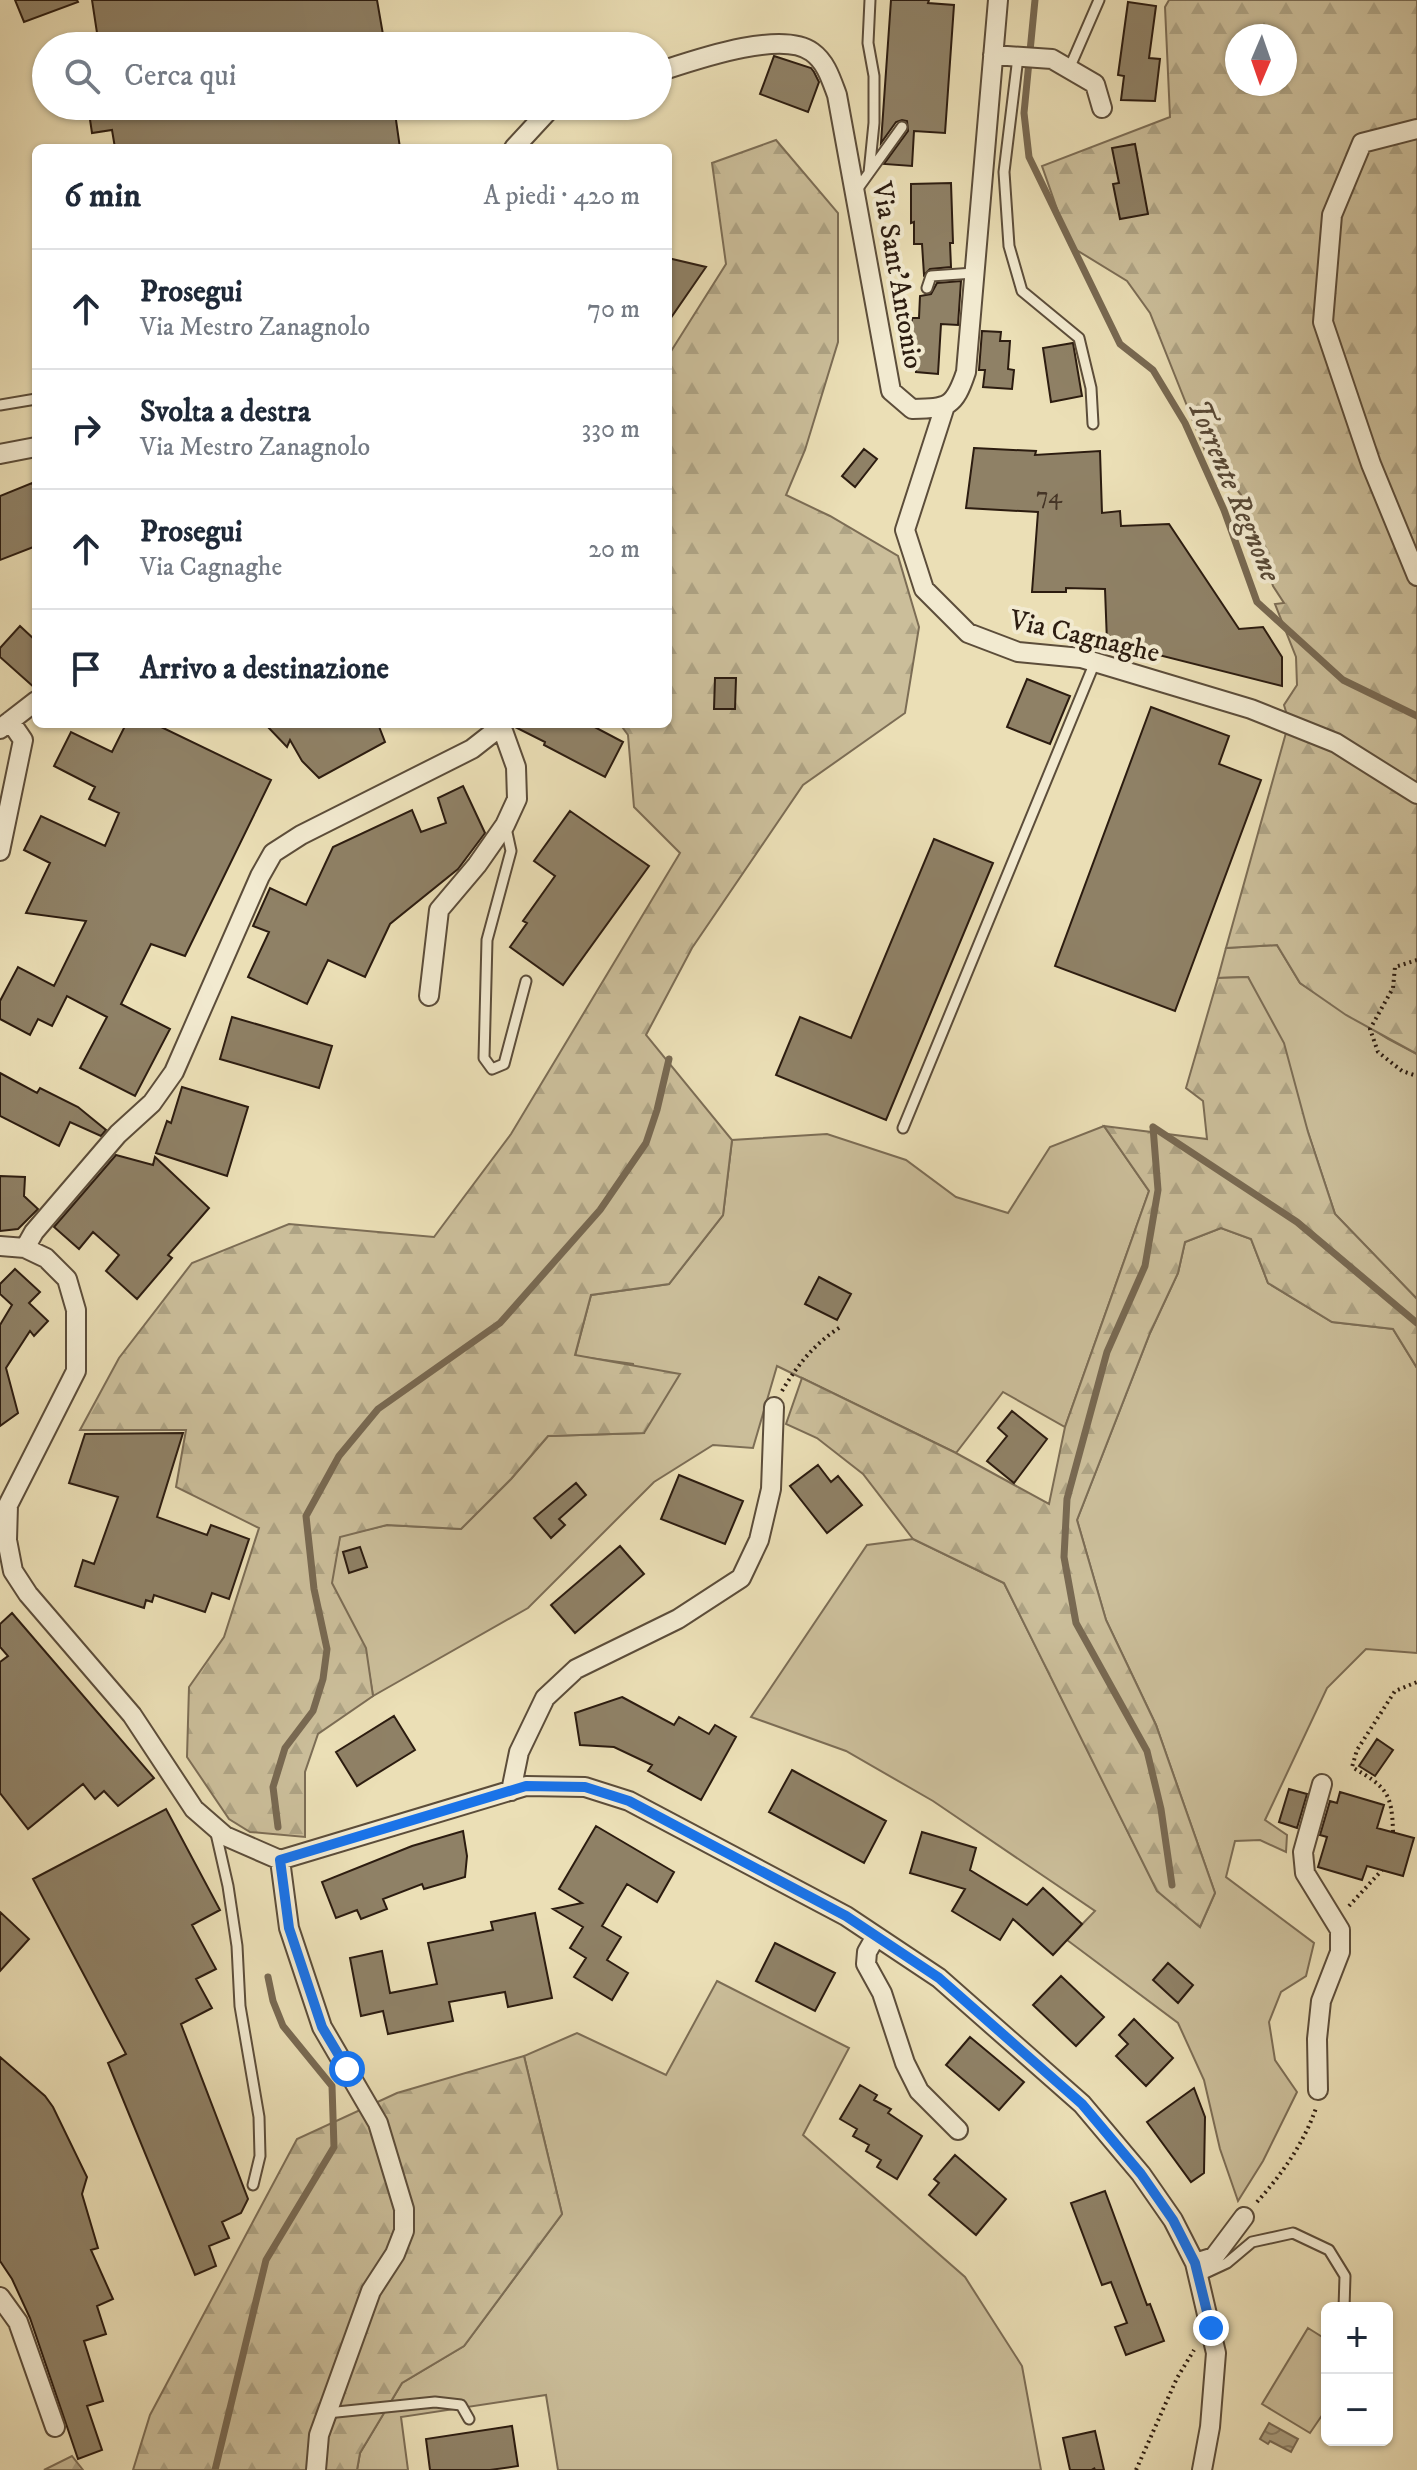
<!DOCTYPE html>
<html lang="it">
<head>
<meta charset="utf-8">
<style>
  body { margin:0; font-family:"IM FELL DW Pica",serif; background:#f6f6f7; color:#1f2937 }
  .controls { position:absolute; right:24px; bottom:24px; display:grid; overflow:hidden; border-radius:12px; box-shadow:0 2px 6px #0004 }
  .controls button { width:72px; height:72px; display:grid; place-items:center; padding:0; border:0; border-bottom:2px solid #e0e1e3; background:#fff; color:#1f2937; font:40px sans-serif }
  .compass { position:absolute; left:1225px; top:24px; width:72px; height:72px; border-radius:50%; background:#fff; box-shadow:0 2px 6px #0004; rotate:182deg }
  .stop { position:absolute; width:24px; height:24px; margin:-18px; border:6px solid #1a73e8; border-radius:50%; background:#fff }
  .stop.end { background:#1a73e8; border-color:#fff; box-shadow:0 2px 8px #0008 }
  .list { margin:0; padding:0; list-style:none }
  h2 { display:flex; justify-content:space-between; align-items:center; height:104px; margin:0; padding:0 32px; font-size:34px }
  h2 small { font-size:26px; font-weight:400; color:#747a83 }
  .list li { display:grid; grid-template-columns:52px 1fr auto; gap:24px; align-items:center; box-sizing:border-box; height:120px; padding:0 32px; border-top:2px solid #e0e1e3 }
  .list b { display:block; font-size:30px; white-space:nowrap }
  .list p { margin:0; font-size:26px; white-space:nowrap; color:#747a83 }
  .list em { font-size:26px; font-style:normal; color:#747a83 }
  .icon { flex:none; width:44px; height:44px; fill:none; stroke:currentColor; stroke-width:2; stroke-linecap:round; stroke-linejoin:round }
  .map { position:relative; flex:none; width:1417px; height:2470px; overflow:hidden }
  .search { position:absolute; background:#fff; box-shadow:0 2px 6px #0004; left:32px; top:32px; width:640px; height:88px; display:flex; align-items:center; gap:20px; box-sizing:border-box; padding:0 28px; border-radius:44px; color:#747a83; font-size:30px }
  .panel { position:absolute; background:#fff; box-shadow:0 2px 6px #0004; left:32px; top:144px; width:640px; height:584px; border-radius:12px }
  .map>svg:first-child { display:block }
  .green { fill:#cbbe9a; stroke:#7c6d55; stroke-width:2 }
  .forest { fill:url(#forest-firs); stroke:#7c6d55; stroke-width:2; fill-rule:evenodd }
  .water { fill:url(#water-waves); stroke:#786952; stroke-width:2 }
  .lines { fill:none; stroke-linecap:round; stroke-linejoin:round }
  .stream { stroke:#786952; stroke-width:7 }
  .building { fill:#8f8166; stroke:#2c1c10; stroke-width:2 }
  .service-casing { stroke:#5c4d3a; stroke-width:13 }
  .minor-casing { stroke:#5c4d3a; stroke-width:22 }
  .path { stroke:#2c1c10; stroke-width:4; stroke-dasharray:2 4; stroke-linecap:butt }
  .service { stroke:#f2ead0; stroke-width:9 }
  .minor { stroke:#f2ead0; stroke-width:18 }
  .route { stroke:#1a73e8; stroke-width:10 }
  .labels { text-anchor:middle; stroke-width:8; stroke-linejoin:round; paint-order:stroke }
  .number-label { font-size:24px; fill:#453526 }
  .street-label { font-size:28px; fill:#2c1c10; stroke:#f2ead0 }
  .water-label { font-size:30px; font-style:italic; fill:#584936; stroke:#f2ead0 }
</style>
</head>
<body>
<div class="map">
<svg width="1417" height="2470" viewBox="0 0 1417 2470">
  <defs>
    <pattern id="forest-firs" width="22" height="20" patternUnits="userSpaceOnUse" patternTransform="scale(2)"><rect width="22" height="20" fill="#cbbe9a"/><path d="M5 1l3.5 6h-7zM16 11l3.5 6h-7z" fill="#aea384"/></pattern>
    <pattern id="water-waves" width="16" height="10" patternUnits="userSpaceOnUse" patternTransform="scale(2)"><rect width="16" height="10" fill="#aa9d7e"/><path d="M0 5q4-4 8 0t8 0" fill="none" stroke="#8b7f66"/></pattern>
  </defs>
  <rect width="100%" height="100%" fill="#ebdfb6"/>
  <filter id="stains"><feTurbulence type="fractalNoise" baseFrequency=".0025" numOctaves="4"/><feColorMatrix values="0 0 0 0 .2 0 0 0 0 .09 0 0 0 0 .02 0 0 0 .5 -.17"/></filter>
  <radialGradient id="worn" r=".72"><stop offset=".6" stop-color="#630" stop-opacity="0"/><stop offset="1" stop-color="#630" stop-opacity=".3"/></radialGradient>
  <path class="green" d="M1277,945l23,38 88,56 29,15v245l-82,-85 -27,-82 -60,-155 -30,1 8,-30z
    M1104,1126l45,65 -84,236 -62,-35 -47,61 -179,-87 -24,82 -40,-3 -59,37 -126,126 -155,88 -8,-48 -34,-65 9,-47 47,-11 74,4 50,-50 37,-43 96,-3 -11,-69 -58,-8 16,-61 78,-11 54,-69 9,-75 95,-6 79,26 50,37 52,16 42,-66z
    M1221,1228l30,11 17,44 64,39 61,7 24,39v285l-51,-4 -39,39 -62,132 22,15 -1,17 -26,-12 -25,1 -9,36 88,66 -8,33 -25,16 -12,30 6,38 22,32 -34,69 -25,40 -18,-52 -16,-69 -26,-57 -111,-83 28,-29 -162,-110 -87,-50 -95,-34 116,-172 46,-6 91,44 153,307 43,37 15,-34 -59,-168 -50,-105 -29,-100 73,-187 28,-60 7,-31z
    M717,1981l132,67 -46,87 162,142 57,89 19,104h-483l-12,-75 -145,22 7,53h-51l3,-17 42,-70 62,-37 98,-132 -38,-158 53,-23 89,42z
    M1308,2328l19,12v68l-17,25 -48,-29z"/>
  <path class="forest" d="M1169,0h248v1054l-71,-39 -46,-32 -23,-38 -51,3 63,-226 -5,-17 13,-20 -1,-28 -21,-53 9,-1 -11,-17 -26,-84 -42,-51 -55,-138 -23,-32 -57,-35 -28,-80 128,-49 -5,-110zM1237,36h48v48h-48z
    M776,140l62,73v129l-33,108 -19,45 44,21 68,40 21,71 -14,86 -102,72 -111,163 -46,87 86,105 -9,75 -54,69 -78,11 -16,60 105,19 -36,59 -96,3 -37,43 -50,50 -74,-4 -47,12 -8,46 34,65 7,48 -55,38 -13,38v65l-55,-5 -21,-13 -42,-62 2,-70 35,-50 35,-109 -83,-41 10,-57h-106l39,-72 73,-95 97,-39 145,13 77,-103 169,-281 -46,-46 -6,-72 -8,-11h48v-368l58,-92 -14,-101z
    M1248,977l36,66 24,89 27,82 82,85v69l-24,-39 -61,-7 -64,-39 -17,-44 -30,-11 -36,14 -7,31 -28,60 -73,187 29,100 50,105 59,168 -15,34 -43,-36 -153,-308 -91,-44 -50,-65 -46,-36 -31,-14 16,-46 154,75 93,51 16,-77 84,-236 -45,-65 103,13 -4,-38 -17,-13 32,-110z
    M524,2056l38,158 -98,132 -62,37 -42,70 -3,17h-224l17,-55 147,-276 100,-46z
    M72,2456l11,14h-39z"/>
  <path class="water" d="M1269,2423l29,16 -7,13 -21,-11 -2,3 -8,-5z"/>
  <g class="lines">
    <path class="stream" d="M1035,0l-11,113 5,44 91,187 33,26 32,53 39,87 33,92 86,78 74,36
      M1153,1127l5,63 -13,76 -38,86 -40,147 -3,58 12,66 71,128 14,58 11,76
      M1153,1127l144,95 120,101
      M278,1827l-5,-40 12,-39 28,-37 10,-32 4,-30 -13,-60 -8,-73 33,-60 39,-47 122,-86 100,-113 46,-67 11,-33 12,-51
      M215,2470l51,-210 68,-113 -2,-61 -49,-60 -10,-25 -5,-24"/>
  </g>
  <path class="building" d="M15,0h62l1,2 -54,20z
    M92,0h285l8,46h-286z
    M891,0h38l-1,3 26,2 -9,128 -31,-2 -2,35 -28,-2 24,-33 -1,-10 -5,-1 -6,2 -15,21z
    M1128,2l28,4 -7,52 11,1 -5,42 -34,-1 3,-24 -6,-1z
    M774,56l37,12 3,4 5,10 -11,30 -48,-18z
    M88,106h306l6,42h-285l-3,-18 -20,3z
    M1135,144l13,70 -28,5 -7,-35 6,-1 -7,-35z
    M951,183l2,60h-3l1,24 -21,2 -6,6 -2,-31h-8v-22l-3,1v-39z
    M668,258l38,9 -38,55z
    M961,281l-3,44 -17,-1 -3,50 -22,-2 1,-14 -8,-1 3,-39h7l1,-22 11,-2 6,-11z
    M982,331l19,1 -1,9h10l-2,28 6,1 -2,19 -29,-2 2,-17h-6z
    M1073,343l9,53 -31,6 -8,-54z
    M974,448l62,3 -1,4 65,-4 2,62 18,-2 1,15 48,-2 70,105 24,-2 19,30v29l-175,-44 -2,-53 -39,-1v4h-34l6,-80 -72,-4z
    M864,449l13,10 -22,28 -13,-11z
    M32,483l4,10v53l-36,14v-64z
    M20,626l16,15v48l-36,-32v-9z
    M715,678h21l-1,31h-21z
    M1027,679l43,17 -20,48 -43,-17z
    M1151,707l78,29 -10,28 42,16 -86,231 -120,-45z
    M126,724h29l116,56 -86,176 -34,-12 -30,60 49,25 -35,67 -55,-28 27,-51 -40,-21 -15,30 -14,-7 -8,16 -30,-16v-18l18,-34 36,19 32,-65 -60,-8 24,-50 -26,-13 17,-34 64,30 14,-33 -30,-14 6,-12 -41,-21 17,-34 41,20z
    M265,724h113l7,18 -66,36 -17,-17 -12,-21 -3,7z
    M516,724h73l34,18 -18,35 -61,-32 1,-3 -30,-15z
    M463,786l22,47 -27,36 -68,55 -25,53 -37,-17 -21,44 -59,-27 21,-45 -16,-6 17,-38 36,17 27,-58 79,-37 9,22 25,-9 -8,-25z
    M570,811l79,55 -86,119 -53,-38 17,-24 -4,-2 32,-45 -21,-15z
    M934,839l59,24 -107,257 -110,-45 24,-58 51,21z
    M232,1017l100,29 -13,42 -99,-29z
    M0,1073l37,20 3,-5 38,19 28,23 -5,6 -31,-14 -11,24 -59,-30z
    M182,1087l66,20 -21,69 -71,-23 11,-32 4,2z
    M116,1155l37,10 2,-8 54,51 -41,47 4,3 -35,41 -31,-28 13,-16 -26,-23 -14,17 -25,-22z
    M0,1176l25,1 -1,19 14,13 -20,20 -18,2z
    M15,1269l25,23 -11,11 19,18 -14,15 -4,-5 -24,37 12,45 -18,13v-101l12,-20 -12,-11v-10z
    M819,1277l32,17 -14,26 -32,-16z
    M1012,1411l35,28 -33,44 -27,-22 20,-25 -9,-8z
    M183,1433l-26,84 50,18 4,-10 38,14 -20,60 -17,-6 -7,19 -51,-17 -2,7 -6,-2 -2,8 -69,-22 8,-26 11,4 24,-67 -49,-14 16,-49z
    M818,1465l13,17 7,-6 24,29 -35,28 -37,-47z
    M679,1475l64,26 -18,43 -64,-25z
    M576,1483l10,12 -27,24 6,6 -14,13 -17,-20z
    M620,1546l24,28 -69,59 -24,-28z
    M360,1547l7,20 -18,6 -6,-21z
    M12,1613l142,165 -36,28 -14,-15 -9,8 -12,-15 -55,45 -28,-36v-131l8,-6 -8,-9v-23z
    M622,1697l52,28 5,-8 30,17 6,-9 21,12 -35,63 -53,-29 4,-6 -38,-18 -34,-2 -5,-32z
    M394,1716l21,34 -58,36 -21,-34z
    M1377,1739l16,11 -18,26 -16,-10z
    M792,1770l94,51 -22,42 -95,-51z
    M1289,1789l18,5 -10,34 -18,-6z
    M1340,1792l44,13 -7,23 37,10 -11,38 -36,-10 -5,14 -44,-13 9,-30 -7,-2 10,-34 7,2z
    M166,1809l54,101 -28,15 24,44 -20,10 16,29 -31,16 67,175 -7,14 -19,9 7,16 -20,8 7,20 -21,9 -87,-212 18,-9 -93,-175z
    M596,1826l78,46 -17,30 -30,-18 -25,42 19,11 -14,23 21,13 -16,27 -38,-23 12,-19 -16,-10 13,-21 -30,-18 29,-6 -23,-14z
    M463,1831l4,25 -2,21 -41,12 -2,-5 -39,15 4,10 -26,10 -4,-9 -21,8 -14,-36 90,-36z
    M922,1832l54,16 -6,22 57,35 16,-17 39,36 -29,31 -40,-36 -13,21 -48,-29 13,-22 -55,-16z
    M0,1912l29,27 -29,32z
    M535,1913l17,85 -44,9 -3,-15 -56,10 4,19 -65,13 -5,-23 -22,5 -11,-58 32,-7 8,42 47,-9 -9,-41 65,-13 -2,-8z
    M775,1943l60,30 -20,38 -59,-30z
    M1168,1963l25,22 -15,18 -25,-23z
    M1061,1976l43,41 -28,29 -43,-41z
    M1134,2019l39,39 -27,28 -30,-30 12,-12 -9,-9z
    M970,2037l54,45 -25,28 -53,-45z
    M0,2057l45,39 8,11 34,70 -5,17 16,54 -7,2 22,49 -16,7 9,28 -22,7 19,60 -16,5 15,44 -24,9 -48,-141 -18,-39 -12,-18z
    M860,2085l17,10 -3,5 17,9 -3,4 34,23 -25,43 -20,-12 4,-7 -15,-9 3,-6 -16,-9 4,-7 -17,-10z
    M1194,2088l11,29 -1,56 -13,9 -44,-60z
    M955,2155l51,44 -30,36 -47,-40 10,-12 -5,-4z
    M1105,2191l42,114 3,-1 14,37 -38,14 -11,-28 12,-4 -16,-41 -9,3 -31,-82z
    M512,2426l6,40 -28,4h-60l-4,-31z
    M1095,2431l9,39h-34l-7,-32z"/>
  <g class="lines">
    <g class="service-casing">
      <path id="service" d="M1018,57l-14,115 5,74 13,45 57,47 12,50 2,36
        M1069,69l30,-69
        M869,173l5,-50v-47l-6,-33 2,-43
        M856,191l46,-64
        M927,288l4,-12 43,-3
        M0,405l36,-6
        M506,828l5,23 -24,89 -3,118 8,11 12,-5 22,-83
        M903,1128l192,-466
        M215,1829l13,57 9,60 3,60 19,111 1,39 -7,29
        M1199,2276l28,-13 25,-21 41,-9 36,17 16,26 -1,32
        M327,2413l108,-11 26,3 8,14"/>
    </g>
    <g class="minor-casing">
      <path id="minor" d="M993,55l59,4 43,25 7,24
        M658,72c34,-11 123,-43 154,-20 14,10 19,27 25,43l54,296 21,18c36,-1 42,-1 54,-37l32,-372
        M1417,129l-55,14 -30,72 -9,107 48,142 46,112
        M514,148l36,-39 6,-3
        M944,409l-39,121 19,59 44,44 50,19 63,6 170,51 85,34 81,51
        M0,454l36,-7
        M0,729l36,-28
        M0,851l23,-111 -13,-19
        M429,996l10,-86 38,-45 28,-40 12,-26 -1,-32 -14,-39
        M0,1246l25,2 21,10 21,21 9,31v61l-68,134 -1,35 6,31 15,23 104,121 62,94 31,27 55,24 246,-74 59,1 44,14 217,115 93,62 143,126 59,70 32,46 22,43 21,90 -6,74 -8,43
        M25,1248l9,-16 84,-98 34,-31 22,-31 86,-196 13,-23 28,-18 171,-86 32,-25
        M511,1791l8,-39 26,-54 31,-29 102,-50 63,-41 18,-38 12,-51 3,-82
        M280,1860l9,68 33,99 56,96 26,86v22l-9,23 -24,37 -52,144 -3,35
        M876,1936l-9,16 -1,12 16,29 23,70 14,28 39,39
        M1318,2090l-1,-51 4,-38 19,-49v-22l-35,-57 -2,-21 19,-68
        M1195,2263l19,-6 30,-40
        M0,2297l18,25 37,105"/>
    </g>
    <path class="path" d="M892,289h23
      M1417,960l-22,7 -2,21 -23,41 8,23 24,19 15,5
      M782,1391c16,-27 33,-48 60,-65
      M1393,1832c-1,-40 -7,-45 -41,-65l5,-17 38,-59 22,-9
      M1349,1906l33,-36
      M1257,2202c25,-28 47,-59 59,-94
      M1093,2468l1,2
      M1136,2470l41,-92 17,-28"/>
    <use href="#service" class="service"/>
    <use href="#minor" class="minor"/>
  </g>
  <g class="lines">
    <path class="route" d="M347,2069l-25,-42 -33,-99 -9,-68 246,-74 59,1 44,14 217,115 93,62 143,126 59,70 32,46 22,43 16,65"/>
  </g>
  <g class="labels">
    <g class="number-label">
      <text x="1049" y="503">74</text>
    </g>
    <g class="street-label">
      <text transform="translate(899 275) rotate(80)" y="10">Via Sant'Antonio</text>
      <text transform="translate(1085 635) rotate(13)" y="10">Via Cagnaghe</text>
    </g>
    <g class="water-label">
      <text transform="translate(1235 490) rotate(67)" y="10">Torrente Regnone</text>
    </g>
  </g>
  <rect width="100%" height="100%" filter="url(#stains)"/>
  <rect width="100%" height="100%" fill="url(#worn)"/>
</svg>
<div class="controls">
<button>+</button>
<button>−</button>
</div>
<svg class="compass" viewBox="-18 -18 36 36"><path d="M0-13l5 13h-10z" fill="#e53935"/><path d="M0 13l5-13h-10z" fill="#747a83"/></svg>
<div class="stop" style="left:347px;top:2069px"></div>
<div class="stop end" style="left:1211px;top:2328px"></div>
<div class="search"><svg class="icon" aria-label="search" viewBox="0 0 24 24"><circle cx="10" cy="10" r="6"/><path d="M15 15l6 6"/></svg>Cerca qui</div>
<section class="panel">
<h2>6 min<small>A piedi · 420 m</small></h2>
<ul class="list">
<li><svg class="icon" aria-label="ahead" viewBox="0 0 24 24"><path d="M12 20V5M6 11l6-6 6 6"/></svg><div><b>Prosegui</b><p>Via Mestro Zanagnolo</p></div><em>70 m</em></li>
<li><svg class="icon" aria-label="right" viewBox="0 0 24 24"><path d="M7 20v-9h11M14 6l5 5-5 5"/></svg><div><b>Svolta a destra</b><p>Via Mestro Zanagnolo</p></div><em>330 m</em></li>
<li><svg class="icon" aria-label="ahead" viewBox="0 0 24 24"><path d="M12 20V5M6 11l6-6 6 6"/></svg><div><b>Prosegui</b><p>Via Cagnaghe</p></div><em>20 m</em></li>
<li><svg class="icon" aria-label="arrive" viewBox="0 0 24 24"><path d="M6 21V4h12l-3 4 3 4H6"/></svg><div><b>Arrivo a destinazione</b></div></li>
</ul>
</section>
</div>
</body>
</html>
